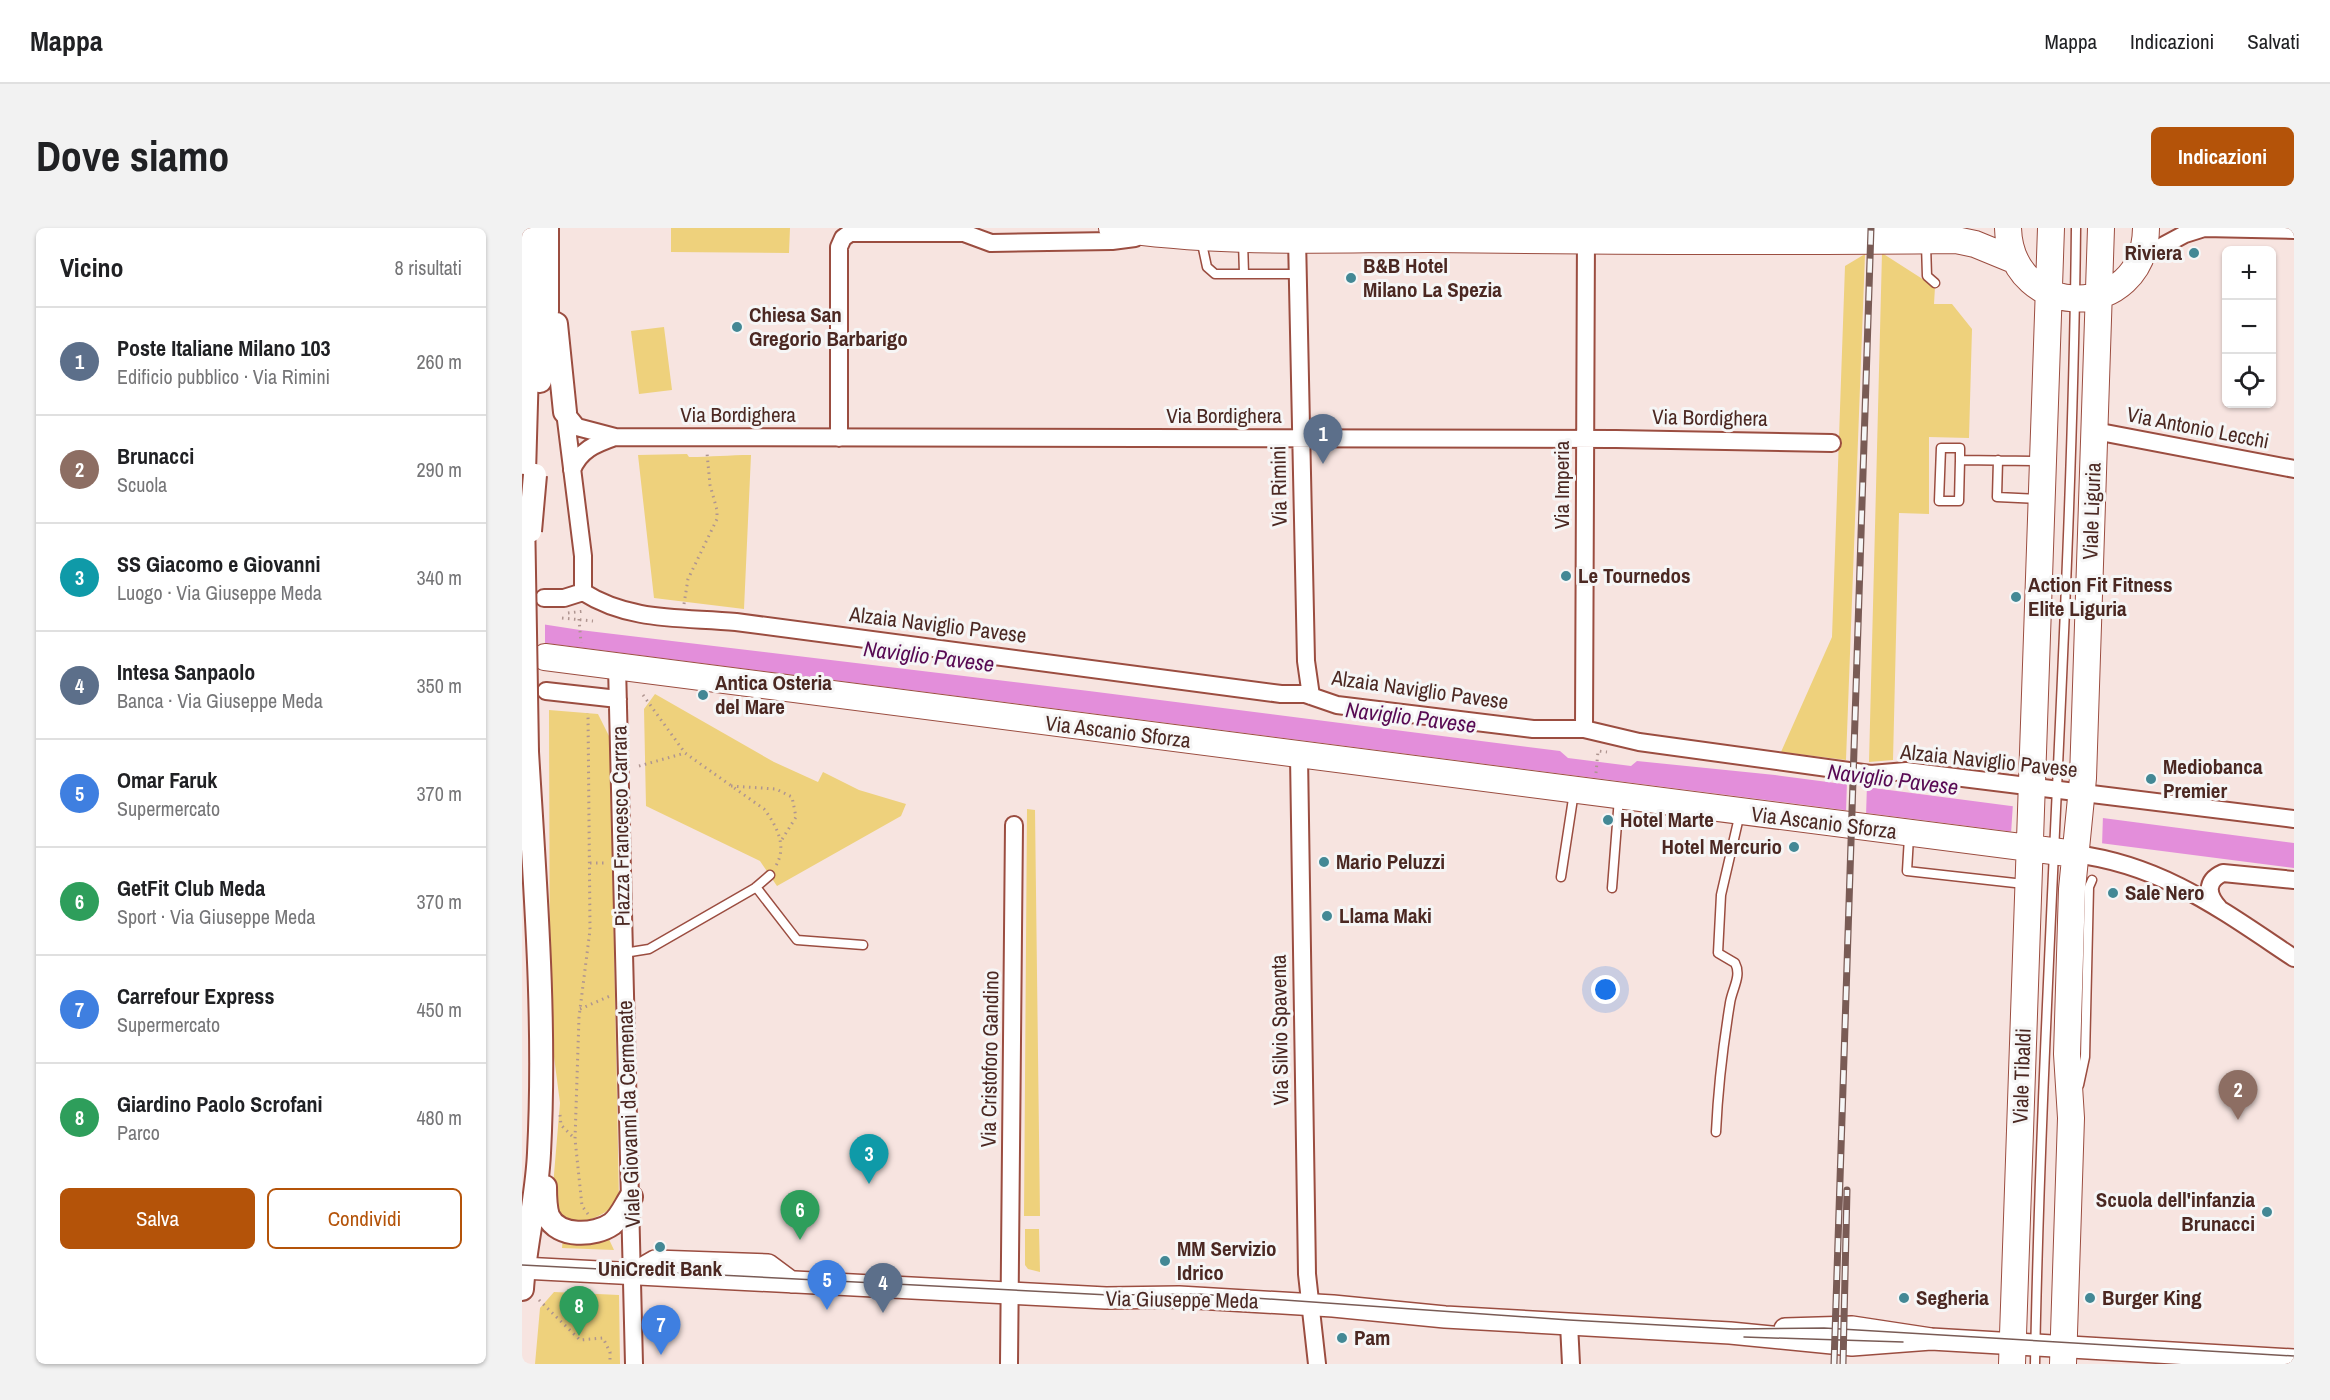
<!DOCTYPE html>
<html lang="it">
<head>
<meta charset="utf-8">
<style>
  body { margin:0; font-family:"Archivo Narrow",sans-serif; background:#f2f2f2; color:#202124 }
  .controls { position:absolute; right:18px; top:18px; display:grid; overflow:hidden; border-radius:9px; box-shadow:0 2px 4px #0004 }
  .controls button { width:54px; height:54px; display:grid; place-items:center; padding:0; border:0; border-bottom:2px solid #e0e0e0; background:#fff; color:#202124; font:30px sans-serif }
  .you { position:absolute; left:1084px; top:762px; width:21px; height:21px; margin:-15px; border:4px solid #fff; border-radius:50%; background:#1a73e8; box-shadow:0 0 0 9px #1a73e833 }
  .badge { display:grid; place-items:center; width:39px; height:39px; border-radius:50%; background:#b45309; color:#fff; font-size:20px; font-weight:700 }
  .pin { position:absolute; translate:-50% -50px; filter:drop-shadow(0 2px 3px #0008) }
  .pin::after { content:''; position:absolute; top:32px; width:21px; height:18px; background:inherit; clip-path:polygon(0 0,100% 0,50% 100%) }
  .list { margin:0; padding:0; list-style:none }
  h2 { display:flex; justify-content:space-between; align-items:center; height:78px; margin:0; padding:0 24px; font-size:26px }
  h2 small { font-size:20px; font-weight:400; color:#757577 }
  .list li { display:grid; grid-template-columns:39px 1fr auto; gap:18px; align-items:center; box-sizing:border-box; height:108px; padding:0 24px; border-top:2px solid #e0e0e0 }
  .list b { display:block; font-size:22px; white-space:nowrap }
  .list p { margin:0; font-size:20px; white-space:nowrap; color:#757577 }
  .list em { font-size:20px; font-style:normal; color:#757577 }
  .actions { display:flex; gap:12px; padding:18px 24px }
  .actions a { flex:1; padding:14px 0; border:2px solid #b45309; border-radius:9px; text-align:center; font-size:21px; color:#b45309 }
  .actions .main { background:#b45309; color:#fff }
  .icon { flex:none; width:33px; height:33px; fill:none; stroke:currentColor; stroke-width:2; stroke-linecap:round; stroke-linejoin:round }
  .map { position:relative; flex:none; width:1772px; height:1136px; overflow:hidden; border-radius:9px }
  header { display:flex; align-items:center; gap:36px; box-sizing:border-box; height:84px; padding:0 30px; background:#fff; border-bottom:2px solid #e0e0e0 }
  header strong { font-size:28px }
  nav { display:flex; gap:33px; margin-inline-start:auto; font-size:21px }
  .intro { display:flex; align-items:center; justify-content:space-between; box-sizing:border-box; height:144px; padding:0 36px }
  h1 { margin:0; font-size:42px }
  .button { padding:15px 27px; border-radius:9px; background:#b45309; color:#fff; font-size:21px; font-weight:700 }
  main { display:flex; gap:36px; padding:0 36px }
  aside { flex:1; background:#fff; border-radius:9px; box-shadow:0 2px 4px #0004 }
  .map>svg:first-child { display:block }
  .green { fill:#eed17c }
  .water { fill:#e38eda }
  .pier { fill:#f7e4e0 }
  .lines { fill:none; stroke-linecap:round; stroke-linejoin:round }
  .service-casing { stroke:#9b4d40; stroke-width:11 }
  .minor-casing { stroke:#9b4d40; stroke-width:20 }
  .tertiary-casing { stroke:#9b4d40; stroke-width:24 }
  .secondary-casing { stroke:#9b4d40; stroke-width:26 }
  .primary-casing { stroke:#9b4d40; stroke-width:28 }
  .path { stroke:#af9590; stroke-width:3; stroke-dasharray:1.5 4.5; stroke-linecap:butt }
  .service { stroke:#fff; stroke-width:8 }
  .minor { stroke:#fff; stroke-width:16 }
  .tertiary { stroke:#fff; stroke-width:21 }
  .secondary { stroke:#fff; stroke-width:22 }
  .primary { stroke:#fff; stroke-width:26 }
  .tram { stroke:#795b55; stroke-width:1.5 }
  .rail-casing { stroke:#795b55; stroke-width:7 }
  .rail { stroke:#f6f6f6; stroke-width:4.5; stroke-dasharray:14; stroke-linecap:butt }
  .secondary-bridge-casing { stroke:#9b4d40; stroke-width:26; stroke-linecap:butt }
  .secondary-bridge { stroke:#fff; stroke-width:22 }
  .poi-dot { fill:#438895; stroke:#f6f6f6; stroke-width:2 }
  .labels { text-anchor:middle; stroke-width:6; stroke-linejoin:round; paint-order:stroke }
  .poi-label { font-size:21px; font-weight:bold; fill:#4b2822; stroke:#f6f6f6; text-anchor:start }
  .street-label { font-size:21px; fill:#4b2822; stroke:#f6f6f6 }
  .water-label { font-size:22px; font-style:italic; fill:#570953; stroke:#f6f6f6 }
</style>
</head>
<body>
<header>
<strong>Mappa</strong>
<nav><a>Mappa</a><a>Indicazioni</a><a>Salvati</a></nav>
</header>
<div class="intro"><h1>Dove siamo</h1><a class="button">Indicazioni</a></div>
<main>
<aside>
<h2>Vicino<small>8 risultati</small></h2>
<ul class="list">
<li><span class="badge" style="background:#5c6f8a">1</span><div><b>Poste Italiane Milano 103</b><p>Edificio pubblico · Via Rimini</p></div><em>260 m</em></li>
<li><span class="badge" style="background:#8d6e63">2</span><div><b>Brunacci</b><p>Scuola</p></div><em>290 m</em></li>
<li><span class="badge" style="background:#0f9aa8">3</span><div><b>SS Giacomo e Giovanni</b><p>Luogo · Via Giuseppe Meda</p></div><em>340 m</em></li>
<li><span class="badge" style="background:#5c6f8a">4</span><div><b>Intesa Sanpaolo</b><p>Banca · Via Giuseppe Meda</p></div><em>350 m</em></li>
<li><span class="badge" style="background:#3f7fe0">5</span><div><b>Omar Faruk</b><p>Supermercato</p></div><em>370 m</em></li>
<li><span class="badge" style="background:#2e9e5b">6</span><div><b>GetFit Club Meda</b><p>Sport · Via Giuseppe Meda</p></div><em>370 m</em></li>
<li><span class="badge" style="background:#3f7fe0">7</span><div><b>Carrefour Express</b><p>Supermercato</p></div><em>450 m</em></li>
<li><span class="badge" style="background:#2e9e5b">8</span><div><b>Giardino Paolo Scrofani</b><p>Parco</p></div><em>480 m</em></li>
</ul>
<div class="actions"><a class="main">Salva</a><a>Condividi</a></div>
</aside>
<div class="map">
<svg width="1772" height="1136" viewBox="0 0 1772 1136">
  <rect width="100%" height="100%" fill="#f7e4e0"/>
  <path class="green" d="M149,0h119l-1,25 -118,-1z
    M1360,25l53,34 -1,17h18l20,25 -3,109 -40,-1v77l-30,-1 -6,247 -24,2z
    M1343,26l-19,506 -65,-8 51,-115 13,-371z
    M142,99l8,63 -33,4 -8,-63z
    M165,226l2,3c22,0 40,-2 62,-2l-7,154 -90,-11 -16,-143z
    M133,466l119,68 44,20 5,-10 36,18 47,14 -5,12 -124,70 -17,-25 -114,-55 -2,-97z
    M27,482l49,4 12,24 9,463c-17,17 -40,27 -63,14l-4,-17 8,-95 -10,-77z
    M505,581l8,1 5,406h-16z
    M503,1001h14l1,43 -12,-3 -3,-4z
    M85,1007l7,15 -52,-2 1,-11z
    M32,1064l65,3 1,69h-85l5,-56z"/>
  <path class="water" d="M0,393l58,9 509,61 471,60 8,7 63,8 6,-5 138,14 519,68v25l-1772,-228z"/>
  <path class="pier" d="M0,390l23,3v26l-23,-4z
    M1325,553l20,3 -1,32 -20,-3z
    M1491,575l90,12 -1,31 -91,-12z"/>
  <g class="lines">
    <g class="service-casing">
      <path id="service" d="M679,11l6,28 8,7h82
        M721,13l1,33
        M1404,16l1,32 8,7
        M1438,232v-12h-19l-2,53h20l1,-41 80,1
        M1476,232l-1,37 43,2
        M1387,609l-2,34 117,13
        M1039,649l13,-85
        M234,659l41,53 66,5
        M1090,660l7,-90
        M102,725l25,-4 106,-61 15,-13
        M1557,857l6,-28 4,-170 3,-7
        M1194,904c2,-44 7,-86 14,-129 2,-14 12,-27 5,-40l-17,-10 3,-58 19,-82
        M1513,1136c7,-379 37,-757 41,-1136"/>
    </g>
    <g class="minor-casing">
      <path id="minor" d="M775,10l9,423 5,35
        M1618,30l45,-24 19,-6 90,2
        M43,184l12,15 38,10 1001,2 216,4
        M43,184l18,144v36
        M1573,203l199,38
        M317,210v-191l4,-9 7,-5h114l27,10 121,-2 23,-3
        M50,242c8,-20 23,-26 43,-33
        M61,364c47,30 100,25 153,30l545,72h24l32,11 196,24h51l55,13 232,32 35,-3 388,48
        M22,370h20l19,-6
        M95,438l17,698
        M24,463l72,8
        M1062,501l2,-497
        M777,528l8,518 10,90
        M1553,626c88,11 148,57 219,104
        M1697,680c-12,-13 -14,-27 4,-35l71,7
        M1047,1096l2,40
        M487,1136l5,-539"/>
    </g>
    <g class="tertiary-casing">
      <path id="tertiary" d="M0,1040l584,30 73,-1 154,9 112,11 285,16 122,12 79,-6
        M114,1044l19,-11 113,4 23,17
        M1263,1101l67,-2 79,12 363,21"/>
    </g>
    <g class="secondary-casing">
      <path id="secondary" d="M34,96l9,88
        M18,153l7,-70v-83
        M1,280l8,-280
        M23,959c0,9 0,20 3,29 10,22 47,20 64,8 9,-7 13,-18 19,-27
        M0,1061c3,-45 15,-90 17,-136 7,-133 -4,-268 -12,-401"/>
    </g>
    <g class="primary-casing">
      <path id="primary" d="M590,0c104,16 212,11 317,11 176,2 351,3 527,1l19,4 39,16
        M1486,0c3,94 137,94 138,0
        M23,429l1530,197
        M1490,1136l39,-1136
        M1541,1136l8,-246 -4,-64 5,-165 11,-111 18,-550"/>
    </g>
    <path class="path" d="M162,376l4,-25 29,-60v-9l-7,-25 -3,-32
      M46,385l17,-2
      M40,390l31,3
      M57,391l2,24
      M121,467l42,58 79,56c13,17 24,38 11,58
      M117,538l46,-13
      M1074,545l2,-22 9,1
      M209,558l45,3 16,8 4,20 -15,24
      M68,635h16
      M58,781l30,-13
      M38,887l1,10 14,14
      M66,986l-6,-8 -7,-67 4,-122 11,-87 -2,-217
      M17,1072l41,40 23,-2 7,14v12"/>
    <use href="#service" class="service"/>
    <use href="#minor" class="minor"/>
    <use href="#tertiary" class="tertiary"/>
    <use href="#secondary" class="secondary"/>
    <use href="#primary" class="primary"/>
    <path class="tram" d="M0,1037l587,30 89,-1 371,26 164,9 91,-1 470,28
      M1222,1109l159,5"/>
    <g class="rail-casing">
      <path id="rail" d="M1312,1136l37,-1136
        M1321,1136l4,-174"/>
    </g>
    <use href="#rail" class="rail"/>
    <g class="secondary-bridge-casing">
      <path id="secondary-bridge" d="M1,285l4,239
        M8,303l5,-56"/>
    </g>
    <use href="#secondary-bridge" class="secondary-bridge"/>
  </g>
  <g class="poi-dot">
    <circle cx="1672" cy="25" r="6"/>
    <circle cx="829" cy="50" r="6"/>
    <circle cx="215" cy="99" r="6"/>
    <circle cx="1044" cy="348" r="6"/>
    <circle cx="1494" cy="369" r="6"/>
    <circle cx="181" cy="467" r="6"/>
    <circle cx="1629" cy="551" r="6"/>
    <circle cx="1086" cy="592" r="6"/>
    <circle cx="1272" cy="619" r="6"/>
    <circle cx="802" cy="634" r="6"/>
    <circle cx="1591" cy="665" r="6"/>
    <circle cx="805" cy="688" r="6"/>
    <circle cx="1745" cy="984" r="6"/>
    <circle cx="138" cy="1019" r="6"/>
    <circle cx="643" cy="1033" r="6"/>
    <circle cx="1382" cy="1070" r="6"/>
    <circle cx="1568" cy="1070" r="6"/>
    <circle cx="820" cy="1110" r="6"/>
  </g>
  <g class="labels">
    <g class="poi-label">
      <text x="1660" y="32" text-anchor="end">Riviera</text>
      <text x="841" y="45">B&amp;B Hotel<tspan x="841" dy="24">Milano La Spezia</tspan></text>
      <text x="227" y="94">Chiesa San<tspan x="227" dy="24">Gregorio Barbarigo</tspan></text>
      <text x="1056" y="355">Le Tournedos</text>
      <text x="1506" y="364">Action Fit Fitness<tspan x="1506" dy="24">Elite Liguria</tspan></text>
      <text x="193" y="462">Antica Osteria<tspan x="193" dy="24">del Mare</tspan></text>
      <text x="1641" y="546">Mediobanca<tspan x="1641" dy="24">Premier</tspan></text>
      <text x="1098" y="599">Hotel Marte</text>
      <text x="1260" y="626" text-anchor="end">Hotel Mercurio</text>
      <text x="814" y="641">Mario Peluzzi</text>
      <text x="1603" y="672">Sale Nero</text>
      <text x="817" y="695">Llama Maki</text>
      <text x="1733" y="979" text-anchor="end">Scuola dell'infanzia<tspan x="1733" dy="24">Brunacci</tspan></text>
      <text x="655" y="1028">MM Servizio<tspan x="655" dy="24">Idrico</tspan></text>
      <text x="138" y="1048" text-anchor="middle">UniCredit Bank</text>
      <text x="1394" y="1077">Segheria</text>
      <text x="1580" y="1077">Burger King</text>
      <text x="832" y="1117">Pam</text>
    </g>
    <g class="street-label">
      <text x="216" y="194">Via Bordighera</text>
      <text x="702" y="195">Via Bordighera</text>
      <text transform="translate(1188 190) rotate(1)" y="7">Via Bordighera</text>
      <text transform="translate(1676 200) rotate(11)" y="7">Via Antonio Lecchi</text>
      <text transform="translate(1040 257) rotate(-90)" y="7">Via Imperia</text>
      <text transform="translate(757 258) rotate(-91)" y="7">Via Rimini</text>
      <text transform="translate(1570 283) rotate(-88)" y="7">Viale Liguria</text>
      <text transform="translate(416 397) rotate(7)" y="7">Alzaia Naviglio Pavese</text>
      <text transform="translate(898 462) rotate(8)" y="7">Alzaia Naviglio Pavese</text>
      <text transform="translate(596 504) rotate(7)" y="7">Via Ascanio Sforza</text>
      <text transform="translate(1467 533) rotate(6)" y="7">Alzaia Naviglio Pavese</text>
      <text transform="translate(1302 595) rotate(7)" y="7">Via Ascanio Sforza</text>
      <text transform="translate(99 598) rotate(-91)" y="7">Piazza Francesco Carrara</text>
      <text transform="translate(758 802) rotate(-91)" y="7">Via Silvio Spaventa</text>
      <text transform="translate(468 831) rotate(-89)" y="7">Via Cristoforo Gandino</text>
      <text transform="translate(1500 848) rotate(-88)" y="7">Viale Tibaldi</text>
      <text transform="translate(107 886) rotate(-92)" y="7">Viale Giovanni da Cermenate</text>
      <text transform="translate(660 1072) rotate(1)" y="7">Via Giuseppe Meda</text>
    </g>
    <g class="water-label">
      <text transform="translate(407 428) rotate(7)" y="8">Naviglio Pavese</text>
      <text transform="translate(889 489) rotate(7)" y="8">Naviglio Pavese</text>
      <text transform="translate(1371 551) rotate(7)" y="8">Naviglio Pavese</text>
    </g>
  </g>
</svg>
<div class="controls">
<button>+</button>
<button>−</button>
<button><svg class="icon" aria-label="locate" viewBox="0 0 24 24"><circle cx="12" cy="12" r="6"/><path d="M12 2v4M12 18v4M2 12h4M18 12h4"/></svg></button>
</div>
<div class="you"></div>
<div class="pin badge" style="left:801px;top:236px;background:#5c6f8a">1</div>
<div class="pin badge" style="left:1716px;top:892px;background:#8d6e63">2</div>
<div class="pin badge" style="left:347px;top:956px;background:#0f9aa8">3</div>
<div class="pin badge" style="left:361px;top:1085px;background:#5c6f8a">4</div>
<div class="pin badge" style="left:305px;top:1082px;background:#3f7fe0">5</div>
<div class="pin badge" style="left:278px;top:1012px;background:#2e9e5b">6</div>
<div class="pin badge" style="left:139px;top:1127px;background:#3f7fe0">7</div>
<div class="pin badge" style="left:57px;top:1108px;background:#2e9e5b">8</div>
</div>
</main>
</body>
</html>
